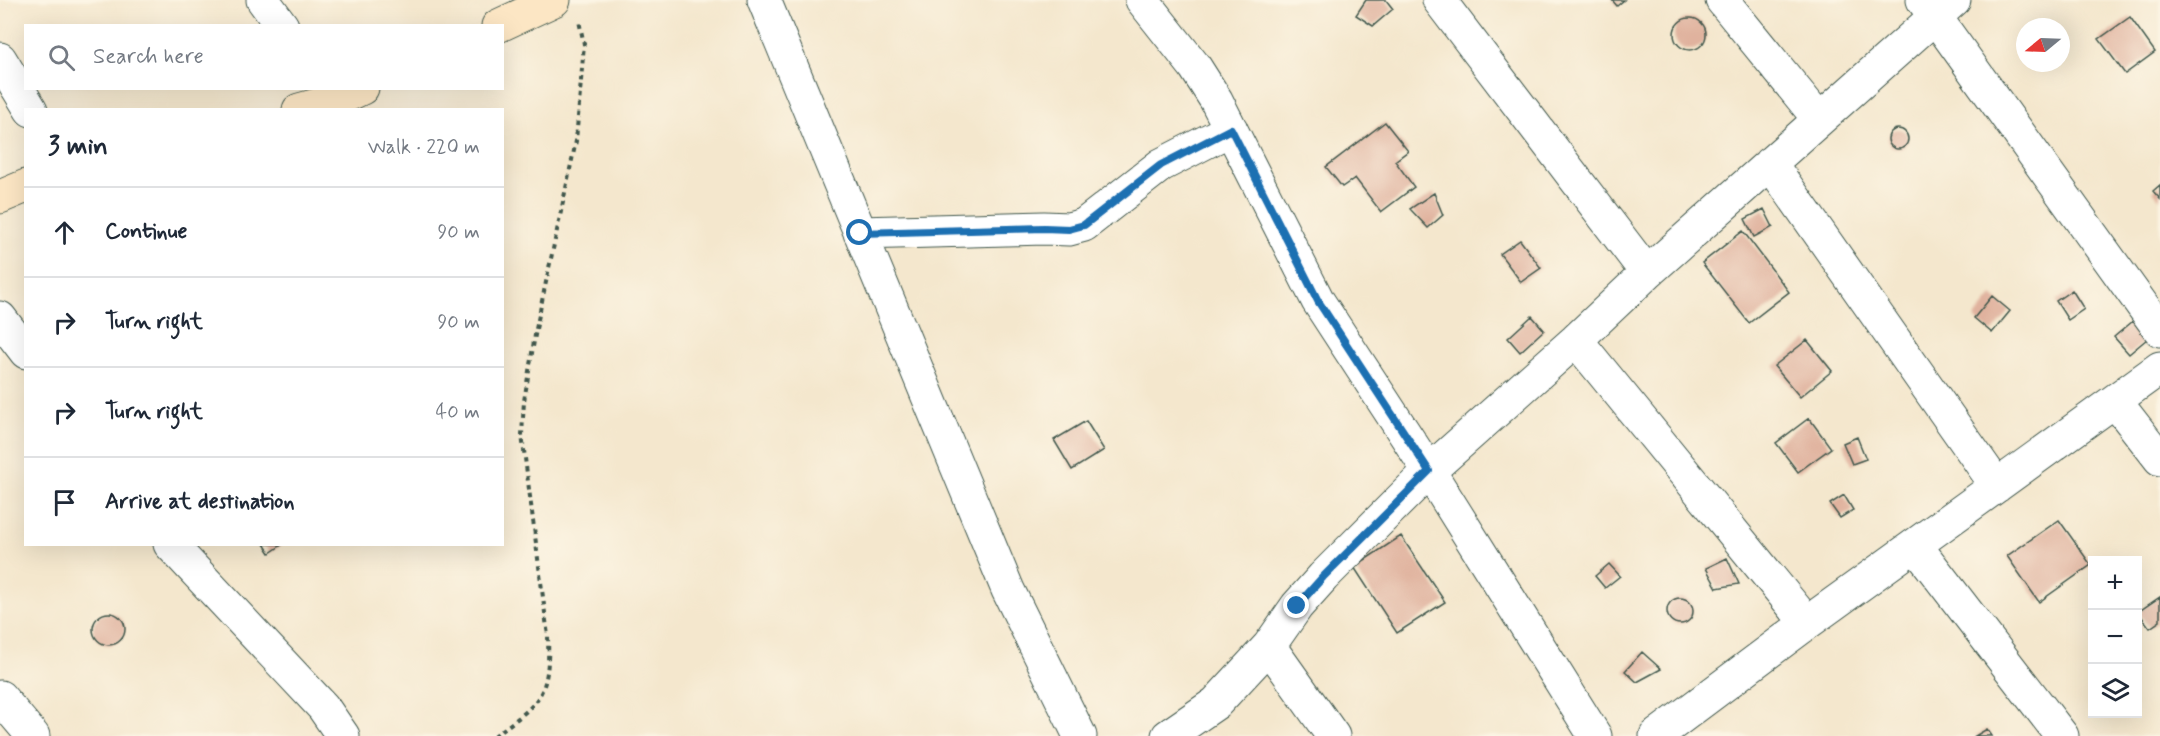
<!DOCTYPE html>
<html lang="en">
<head>
<meta charset="utf-8">
<style>
  body { margin:0; font-family:Mynerve,sans-serif; background:#f6f6f7; color:#1f2937 }
  .controls { position:absolute; right:18px; bottom:18px; display:grid; overflow:hidden; border-radius:0px; box-shadow:0 6px 24px #0002 }
  .controls button { width:54px; height:54px; display:grid; place-items:center; padding:0; border:0; border-bottom:2px solid #e0e1e3; background:#fff; color:#1f2937; font:30px sans-serif }
  .compass { position:absolute; left:2016px; top:18px; width:54px; height:54px; border-radius:50%; background:#fff; box-shadow:0 6px 24px #0002; rotate:251deg }
  .stop { position:absolute; width:18px; height:18px; margin:-14px; border:4px solid #1f6fb2; border-radius:50%; background:#fff }
  .stop.end { background:#1f6fb2; border-color:#fff; box-shadow:0 2px 6px #0008 }
  .list { margin:0; padding:0; list-style:none }
  h2 { display:flex; justify-content:space-between; align-items:center; height:78px; margin:0; padding:0 24px; font-size:26px }
  h2 small { font-size:20px; font-weight:400; color:#747a83 }
  .list li { display:grid; grid-template-columns:39px 1fr auto; gap:18px; align-items:center; box-sizing:border-box; height:90px; padding:0 24px; border-top:2px solid #e0e1e3 }
  .list b { display:block; font-size:22px; white-space:nowrap }
  .list em { font-size:20px; font-style:normal; color:#747a83 }
  .icon { flex:none; width:33px; height:33px; fill:none; stroke:currentColor; stroke-width:2; stroke-linecap:round; stroke-linejoin:round }
  .map { position:relative; flex:none; width:2160px; height:736px; overflow:hidden }
  .search { position:absolute; background:#fff; box-shadow:0 6px 24px #0002; left:24px; top:24px; width:480px; height:66px; display:flex; align-items:center; gap:15px; box-sizing:border-box; padding:0 21px; border-radius:0px; color:#747a83; font-size:22px }
  .panel { position:absolute; background:#fff; box-shadow:0 6px 24px #0002; left:24px; top:108px; width:480px; height:438px; border-radius:0px }
  .map>svg:first-child { display:block }
  .building { fill:#e0b29e }
  .lines { fill:none; stroke-linecap:round; stroke-linejoin:round }
  .street-casing { stroke:#3f564b; stroke-width:35 }
  .secondary-casing { stroke:#3f564b; stroke-width:35 }
  .path { stroke:#3f564b; stroke-width:4; stroke-dasharray:4.5 4.5; stroke-linecap:butt }
  .street { stroke:#fff; stroke-width:33 }
  .secondary { stroke:#fce6c4; stroke-width:33 }
  .route { stroke:#1f6fb2; stroke-width:8 }
</style>
</head>
<body>
<div class="map">
<svg width="2160" height="736" viewBox="0 0 2160 736">
  <rect width="100%" height="100%" fill="#fcf5e5"/>
  <filter id="ink" filterUnits="userSpaceOnUse"><feTurbulence type="fractalNoise" baseFrequency=".0167" numOctaves="2"/><feDisplacementMap in="SourceGraphic" scale="12" xChannelSelector="R" yChannelSelector="G"/><feConvolveMatrix kernelMatrix="1 2 1 2 8 2 1 2 1" color-interpolation-filters="sRGB"/></filter>
  <filter id="wash" filterUnits="userSpaceOnUse"><feTurbulence type="fractalNoise" baseFrequency=".008" numOctaves="4" result="noise"/><feDisplacementMap in="SourceGraphic" scale="24" xChannelSelector="R" yChannelSelector="G"/><feGaussianBlur stdDeviation="1.35" result="paint"/><feColorMatrix in="noise" values="0 0 0 0 0 0 0 0 0 0 0 0 0 0 0 0 0 1.4 0 .05"/><feComposite in="paint" operator="in"/></filter>
  <g filter="url(#wash)">
    <rect width="100%" height="100%" fill="#f4e7cd"/>
    <g id="blocks">
      <path class="building" d="M1366,0h20l7,9 -20,17 -17,-11z
        M1612,0h12l-7,6z
        M2130,17l25,35 -30,22 -26,-35z
        M1674 34a16 16 0 1 1 32 0a16 16 0 1 1-32 0Z
        M1385,122l23,29 -13,10 19,26 -33,25 -26,-34 -13,9 -16,-20z
        M1888 139a10 10 0 1 1 20 0a10 10 0 1 1-20 0Z
        M2160,185v14l-7,-8z
        M1434,193l9,22 -15,13 -18,-19z
        M1764,209l9,18 -19,10 -9,-18z
        M1743,231l46,61 -40,31 -47,-60z
        M1520,240l21,28 -20,14 -21,-28z
        M2072,290l12,19 -16,11 -12,-19z
        M1992,296l18,15 -18,22 -18,-15z
        M1532,316l12,14 -24,22 -12,-14z
        M2133,321l14,18 -18,15 -15,-17z
        M1807,340l25,31 -32,26 -26,-31z
        M1809,418l22,30 -33,24 -22,-29z
        M1086,421l18,29 -32,20 -18,-30z
        M1857,437l9,22 -14,5 -9,-21z
        M1844,495l9,15 -13,8 -10,-14z
        M2059,520l32,45 -52,37 -32,-46z
        M1401,536l44,66 -48,31 -43,-66z
        M264,544h19l-13,9z
        M1727,558l12,26 -22,4 -11,-20z
        M1609,564l11,12 -15,12 -10,-12z
        M2160,597v24l-10,7 -12,-16z
        M1667 611a13 13 0 1 1 26 0a13 13 0 1 1-26 0Z
        M93 629a16 16 0 1 1 32 0a16 16 0 1 1-32 0Z
        M1642,652l19,17 -24,13 -12,-11z
        M1987,729l5,7h-17z"/>
    </g>
  </g>
  <g filter="url(#ink)">
    <use href="#blocks" fill-opacity="0" stroke="#3f564b" stroke-width="1.5"/>
    <g class="lines">
      <g class="street-casing">
        <path id="street" d="M263,0l19,26
          M764,0l244,590 72,146
          M1142,0l53,67 21,33 102,201 111,170 166,265
          M1439,0l208,273
          M1722,0l97,119
          M1923,0l237,330
          M0,59l31,51
          M1770,163l227,323
          M860,233l184,-5 25,1 15,-4 77,-60 70,-36
          M0,318l26,34
          M1576,340l231,283
          M2115,401l45,58
          M170,544l153,163 20,29
          M1915,545l147,191
          M1269,646l64,90
          M0,697l33,39
          M1168,736l48,-33 53,-57 28,-40 26,-29 106,-106 147,-131 71,-67 307,-273
          M1656,736l151,-113 353,-255"/>
      </g>
      <g class="secondary-casing">
        <path id="secondary" d="M498,26l56,-26
          M299,110l40,-11 23,-11
          M0,197l26,-11"/>
      </g>
      <path class="path" d="M494,736c47,-34 56,-40 54,-100l-26,-201 2,-34 12,-72 40,-188 8,-97 -5,-23"/>
      <use href="#street" class="street"/>
      <use href="#secondary" class="secondary"/>
    </g>
  </g>
  <g class="lines" filter="url(#ink)">
    <path class="route" d="M860,233l184,-5 25,1 15,-4 77,-60 70,-36 87,172 111,170 -106,106 -26,29"/>
  </g>
</svg>
<div class="controls">
<button>+</button>
<button>−</button>
<button><svg class="icon" aria-label="layers" viewBox="0 0 24 24"><path d="M12 4l9 5-9 5-9-5zM3 14l9 5 9-5"/></svg></button>
</div>
<svg class="compass" viewBox="-18 -18 36 36"><path d="M0-13l5 13h-10z" fill="#e53935"/><path d="M0 13l5-13h-10z" fill="#747a83"/></svg>
<div class="stop" style="left:860px;top:233px"></div>
<div class="stop end" style="left:1297px;top:606px"></div>
<div class="search"><svg class="icon" aria-label="search" viewBox="0 0 24 24"><circle cx="10" cy="10" r="6"/><path d="M15 15l6 6"/></svg>Search here</div>
<section class="panel">
<h2>3 min<small>Walk · 220 m</small></h2>
<ul class="list">
<li><svg class="icon" aria-label="ahead" viewBox="0 0 24 24"><path d="M12 20V5M6 11l6-6 6 6"/></svg><div><b>Continue</b></div><em>90 m</em></li>
<li><svg class="icon" aria-label="right" viewBox="0 0 24 24"><path d="M7 20v-9h11M14 6l5 5-5 5"/></svg><div><b>Turn right</b></div><em>90 m</em></li>
<li><svg class="icon" aria-label="right" viewBox="0 0 24 24"><path d="M7 20v-9h11M14 6l5 5-5 5"/></svg><div><b>Turn right</b></div><em>40 m</em></li>
<li><svg class="icon" aria-label="arrive" viewBox="0 0 24 24"><path d="M6 21V4h12l-3 4 3 4H6"/></svg><div><b>Arrive at destination</b></div></li>
</ul>
</section>
</div>
</body>
</html>
